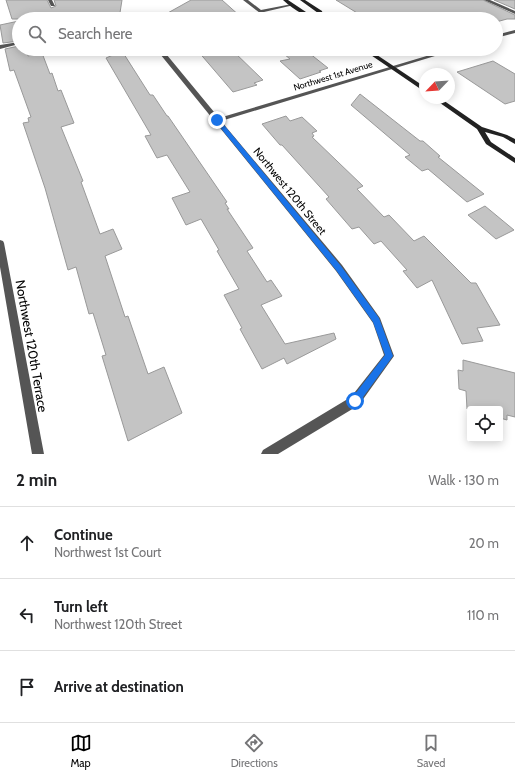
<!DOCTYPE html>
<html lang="en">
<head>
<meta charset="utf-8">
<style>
  body { margin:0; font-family:Cabin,sans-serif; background:#f2f2f2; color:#202124 }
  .controls { position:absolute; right:12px; bottom:12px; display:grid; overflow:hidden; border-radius:4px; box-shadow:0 2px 10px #0003 }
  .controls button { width:36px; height:36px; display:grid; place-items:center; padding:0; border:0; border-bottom:1px solid #e0e0e0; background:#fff; color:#202124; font:20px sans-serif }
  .compass { position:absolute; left:419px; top:68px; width:36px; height:36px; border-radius:50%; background:#fff; box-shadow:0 2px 10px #0003; rotate:245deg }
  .stop { position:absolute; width:12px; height:12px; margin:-9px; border:3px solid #1a73e8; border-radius:50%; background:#fff }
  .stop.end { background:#1a73e8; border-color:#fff; box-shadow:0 1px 4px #0008 }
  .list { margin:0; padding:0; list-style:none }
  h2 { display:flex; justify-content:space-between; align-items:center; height:52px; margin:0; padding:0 16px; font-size:17px }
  h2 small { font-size:13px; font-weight:400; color:#757577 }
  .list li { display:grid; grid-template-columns:26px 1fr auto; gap:12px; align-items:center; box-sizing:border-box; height:72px; padding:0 16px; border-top:1px solid #e0e0e0 }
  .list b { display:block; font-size:15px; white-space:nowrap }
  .list p { margin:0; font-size:13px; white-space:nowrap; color:#757577 }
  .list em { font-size:13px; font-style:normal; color:#757577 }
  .icon { flex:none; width:22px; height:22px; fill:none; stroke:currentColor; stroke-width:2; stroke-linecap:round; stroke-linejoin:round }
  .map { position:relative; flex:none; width:515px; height:454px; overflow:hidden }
  .search { position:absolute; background:#fff; box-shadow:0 2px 10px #0003; left:12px; right:12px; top:12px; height:44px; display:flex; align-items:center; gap:10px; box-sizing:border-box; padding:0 14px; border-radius:22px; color:#757577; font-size:15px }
  .sheet { height:268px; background:#fff }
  nav { display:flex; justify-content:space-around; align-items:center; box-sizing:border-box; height:56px; border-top:1px solid #e0e0e0; background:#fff; font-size:11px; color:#757577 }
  nav a { display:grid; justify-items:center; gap:2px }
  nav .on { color:#000 }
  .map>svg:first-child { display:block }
  .building { fill:#c4c4c4; stroke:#999 }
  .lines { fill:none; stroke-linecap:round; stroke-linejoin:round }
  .service { fill:#555; fill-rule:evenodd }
  .minor { fill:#555; fill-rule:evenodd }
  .secondary { fill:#222; fill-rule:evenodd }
  .route { fill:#1a73e8 }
  .labels { text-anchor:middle; stroke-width:3; stroke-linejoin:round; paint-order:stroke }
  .far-street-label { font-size:9px; fill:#000; stroke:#fff }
  .street-label { font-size:11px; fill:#000; stroke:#fff }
  .near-street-label { font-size:13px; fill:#000; stroke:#fff }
</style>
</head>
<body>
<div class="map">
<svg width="515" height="454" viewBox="0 0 515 454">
  <rect width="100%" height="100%" fill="#fff"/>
  <path class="building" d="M6,0h41l4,8 5,-2 -2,-6h68l-3,19h-107z
    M191,0h31l19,17 -2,2h-82z
    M336,0h147l32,15v4h-8l-11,3v-3h-129z
    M494,0h21v9z
    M19,21v20l-16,2 -3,-18z
    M19,46v3h8l1,7 14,-3 8,21 2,-1 6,18 3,-1 13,33 -13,4 22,54 -2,1 19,52 13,-5 9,20 -17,7 20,61 3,-1 20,58 16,-7 18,46 -54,28 -26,-85 4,-1 -13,-42 -4,1 -13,-47 -8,3 -23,-82 -22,-65 6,-1 -1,-4 3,-1 -17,-47 -4,1 -5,-22z
    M200,49h31l32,31 -9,3 3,2 -24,7 -36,-42z
    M278,49h26l24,19 -9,3 2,1 -21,7 -20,-18 10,-2z
    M122,51l28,44h3l14,21h1l59,86 -2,1 4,6h-2l26,39 -6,3 20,31 4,-2 11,16 -21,9 24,39 49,-11 2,6 -49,25 -3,-6 -22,11 -22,-40 2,-1 -18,-33 15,-6 -22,-38 2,-1 -18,-31 -15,6 -14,-27 18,-6 -23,-37 -10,3 -12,-22 6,-1 -45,-77z
    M493,61l22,13v27l-10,3 -48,-32z
    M360,94l60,47h3l17,15 -2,1 46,37 -17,8 -39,-33 -6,2 -17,-14 5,-2 -59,-50z
    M286,116l4,5 12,-4 15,14 -5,2 2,3 -2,1 51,49 -6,3 27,28 5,-2 25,26 10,-5 47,47h5l24,42 -23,3 6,13 -21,3 -30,-64 -15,8 -14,-17 4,-1 -26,-29 -7,3 -15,-17 -7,2 -26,-30 3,-2 -47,-52h-2l-18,-21z
    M485,206l29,24 -18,9 -28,-24z
    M463,360l52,13v44l-8,-2v5l-7,-2v-9h-33l-1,-18 -7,-2 -1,-19 5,1z"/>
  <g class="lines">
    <path class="service" d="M48,0h4l3,6h-4z
      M243,0h5l13,10 31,-6 2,1 -30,7 1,3 -17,4h-8l20,-6z"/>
    <path class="minor" d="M484,0h6l25,11v3z
      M515,30v3l-19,5v-3z
      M19,42v2l-19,5v-4z
      M156,49h6l57,69 231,-69h8l-237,72 121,144 38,53 14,38 -35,49 -81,49h-17l2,-4 88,-53 33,-42 -11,-32 -37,-52z
      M0,240l3,1 1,2 40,211h-12l-32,-187z"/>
    <path class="secondary" d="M283,0h5l21,14 10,4 -1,-5 -18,-13h5l17,11 2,8c-16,0 -29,-8 -41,-19z
      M362,49h6l57,38v5z
      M433,98h7l42,29 25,8 8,4v5l-12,-7 -18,-5 6,10 24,16v5l-29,-19 -9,-15z"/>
  </g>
  <path class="route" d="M215,119h4l122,147 38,52 14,38 -35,48 -3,2 -3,-2 -2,-3 2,-3 33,-43 -12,-33 -37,-52 -121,-149z"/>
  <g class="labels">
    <g class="far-street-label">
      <text transform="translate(333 76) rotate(-17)" y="3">Northwest 1st Avenue</text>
    </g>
    <g class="street-label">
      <text transform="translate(290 191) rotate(51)" y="4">Northwest 120th Street</text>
    </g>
    <g class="near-street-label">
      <text transform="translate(32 346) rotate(80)" y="5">Northwest 120th Terrace</text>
    </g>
  </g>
</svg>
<div class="controls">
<button><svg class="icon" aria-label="locate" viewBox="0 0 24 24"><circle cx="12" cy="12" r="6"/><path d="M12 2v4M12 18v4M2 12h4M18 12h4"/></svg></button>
</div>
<svg class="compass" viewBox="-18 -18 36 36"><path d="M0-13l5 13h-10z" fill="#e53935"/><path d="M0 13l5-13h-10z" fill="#757577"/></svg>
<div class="stop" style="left:355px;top:401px"></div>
<div class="stop end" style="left:217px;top:120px"></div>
<div class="search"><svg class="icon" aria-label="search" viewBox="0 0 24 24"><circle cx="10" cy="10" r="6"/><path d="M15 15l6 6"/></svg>Search here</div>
</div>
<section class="sheet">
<h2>2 min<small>Walk · 130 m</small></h2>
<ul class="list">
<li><svg class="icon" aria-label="ahead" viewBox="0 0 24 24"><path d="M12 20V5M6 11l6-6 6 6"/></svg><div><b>Continue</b><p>Northwest 1st Court</p></div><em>20 m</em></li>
<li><svg class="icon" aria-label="left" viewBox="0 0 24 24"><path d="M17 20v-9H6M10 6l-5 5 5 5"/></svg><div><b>Turn left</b><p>Northwest 120th Street</p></div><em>110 m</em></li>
<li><svg class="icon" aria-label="arrive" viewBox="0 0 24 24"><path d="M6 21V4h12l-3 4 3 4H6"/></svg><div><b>Arrive at destination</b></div></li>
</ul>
</section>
<nav>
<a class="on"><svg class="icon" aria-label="map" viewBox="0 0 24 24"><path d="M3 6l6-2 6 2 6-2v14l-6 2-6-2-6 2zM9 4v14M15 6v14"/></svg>Map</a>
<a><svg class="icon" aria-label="directions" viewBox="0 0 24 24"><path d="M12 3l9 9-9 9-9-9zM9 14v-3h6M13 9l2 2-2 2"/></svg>Directions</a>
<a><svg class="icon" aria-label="saved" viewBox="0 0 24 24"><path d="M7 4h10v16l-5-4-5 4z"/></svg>Saved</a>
</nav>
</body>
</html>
